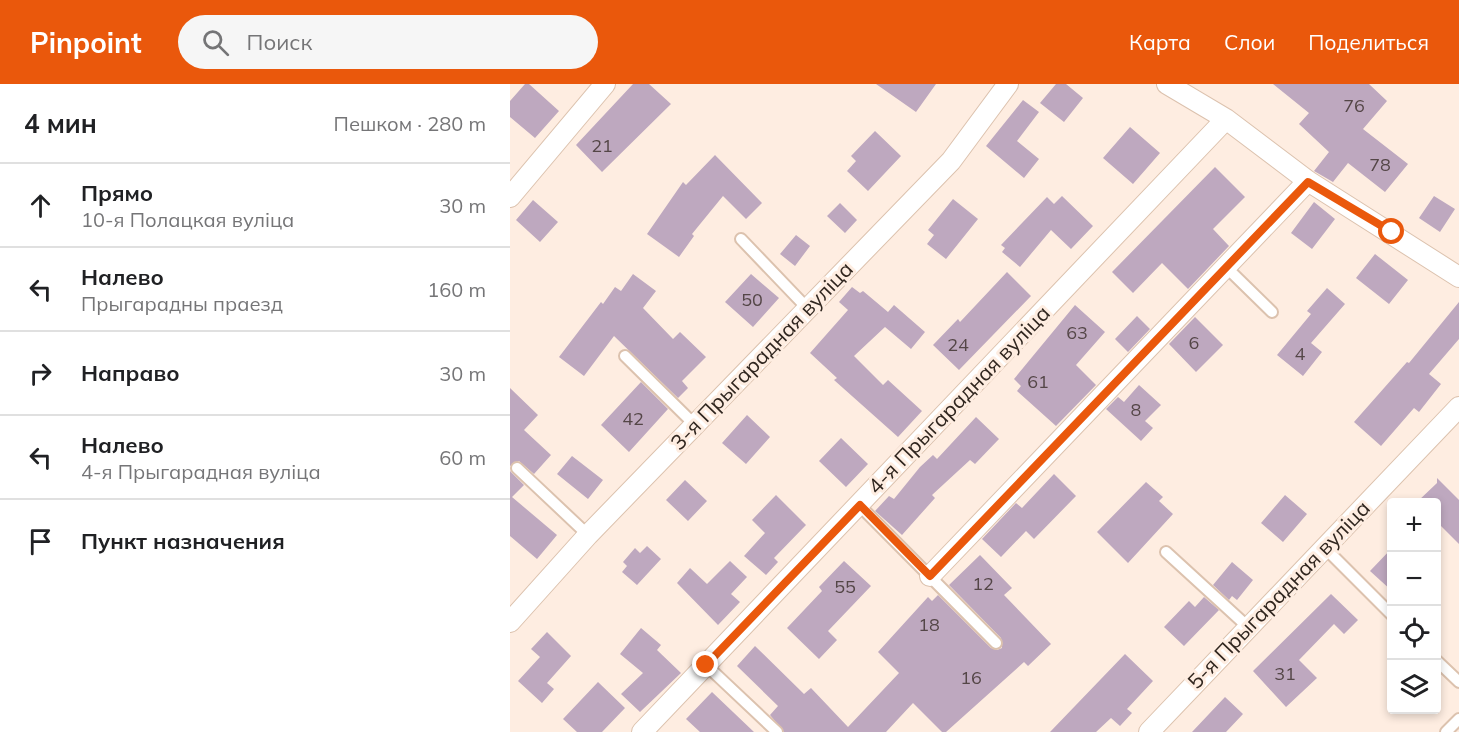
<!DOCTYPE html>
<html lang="ru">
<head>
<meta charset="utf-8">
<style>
  body { margin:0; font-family:Mulish,sans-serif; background:#f6f6f6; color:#202124 }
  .controls { position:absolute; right:18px; bottom:18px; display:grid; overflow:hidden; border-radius:6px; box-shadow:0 3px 9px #0003 }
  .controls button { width:54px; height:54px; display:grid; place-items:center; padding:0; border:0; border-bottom:2px solid #e0e0e0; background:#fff; color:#202124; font:30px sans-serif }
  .stop { position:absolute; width:18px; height:18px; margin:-14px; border:4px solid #ea580c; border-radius:50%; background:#fff }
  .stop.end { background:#ea580c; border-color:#fff; box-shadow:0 2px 6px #0008 }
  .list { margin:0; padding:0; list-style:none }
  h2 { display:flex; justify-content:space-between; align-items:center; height:78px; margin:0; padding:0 24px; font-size:26px }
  h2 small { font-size:20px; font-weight:400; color:#757577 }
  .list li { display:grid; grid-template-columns:39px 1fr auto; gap:18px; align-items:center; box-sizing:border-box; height:84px; padding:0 24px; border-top:2px solid #e0e0e0 }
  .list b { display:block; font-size:22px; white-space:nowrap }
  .list p { margin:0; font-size:20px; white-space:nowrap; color:#757577 }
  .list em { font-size:20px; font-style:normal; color:#757577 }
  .icon { flex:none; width:33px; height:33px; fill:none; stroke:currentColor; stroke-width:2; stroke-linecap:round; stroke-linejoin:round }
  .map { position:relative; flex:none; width:949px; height:648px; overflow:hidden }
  header { display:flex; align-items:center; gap:36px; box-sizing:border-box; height:84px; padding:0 30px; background:#ea580c; color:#fff }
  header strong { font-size:28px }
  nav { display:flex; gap:33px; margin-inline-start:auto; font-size:21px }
  .search { width:420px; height:54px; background:#f6f6f6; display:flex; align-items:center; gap:15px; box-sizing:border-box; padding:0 21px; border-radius:33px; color:#757577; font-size:22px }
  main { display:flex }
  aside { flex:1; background:#fff }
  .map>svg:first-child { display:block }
  .building { fill:#bea8bf }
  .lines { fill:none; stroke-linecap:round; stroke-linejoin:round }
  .lane-casing { stroke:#dcc2ae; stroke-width:14 }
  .street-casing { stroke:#dcc2ae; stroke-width:22 }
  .lane { stroke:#fff; stroke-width:10 }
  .street { stroke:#fff; stroke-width:20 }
  .route { stroke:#ea580c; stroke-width:8 }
  .labels { text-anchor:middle; stroke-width:6; stroke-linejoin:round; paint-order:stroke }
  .number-label { font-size:18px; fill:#544647 }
  .street-label { font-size:21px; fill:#30261f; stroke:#feede1 }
</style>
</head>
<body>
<header>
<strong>Pinpoint</strong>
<div class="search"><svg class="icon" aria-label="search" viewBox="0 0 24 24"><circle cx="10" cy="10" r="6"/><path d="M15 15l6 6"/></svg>Поиск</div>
<nav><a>Карта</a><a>Слои</a><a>Поделиться</a></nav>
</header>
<main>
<aside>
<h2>4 мин<small>Пешком · 280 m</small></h2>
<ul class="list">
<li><svg class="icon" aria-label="ahead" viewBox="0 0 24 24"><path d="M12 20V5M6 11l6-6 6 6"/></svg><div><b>Прямо</b><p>10-я Полацкая вуліца</p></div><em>30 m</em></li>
<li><svg class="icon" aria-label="left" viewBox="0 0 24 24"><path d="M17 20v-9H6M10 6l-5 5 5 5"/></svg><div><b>Налево</b><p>Прыгарадны праезд</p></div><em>160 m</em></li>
<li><svg class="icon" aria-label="right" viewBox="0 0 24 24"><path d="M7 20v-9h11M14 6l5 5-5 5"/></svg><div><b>Направо</b></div><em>30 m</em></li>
<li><svg class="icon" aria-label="left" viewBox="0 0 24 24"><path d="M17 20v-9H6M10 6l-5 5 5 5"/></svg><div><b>Налево</b><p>4-я Прыгарадная вуліца</p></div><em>60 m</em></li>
<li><svg class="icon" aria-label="arrive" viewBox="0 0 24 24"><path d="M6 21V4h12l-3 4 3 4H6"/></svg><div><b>Пункт назначения</b></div></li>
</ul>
</aside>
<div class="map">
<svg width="949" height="648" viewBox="0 0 949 648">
  <rect width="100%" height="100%" fill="#feede1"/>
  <path class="building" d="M15,0h4l30,27 -24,27 -25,-21v-16z
    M123,0h16l22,20 -69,68 -26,-27z
    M366,0h60l-20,28z
    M546,0h10l17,14 -19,24 -24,-19z
    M763,0h96l18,17 -24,28 45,35 -23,28 -37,-29 -15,19 -19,-11 15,-19 -30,-28 10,-11z
    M513,16l16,12 -22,29 22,18 -15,19 -38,-32z
    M620,43l30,26 -27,31 -30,-26z
    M365,47l26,25 -33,35 -21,-20 9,-10 -5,-5z
    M205,71l47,48 -16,16 -23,-23 -31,38 2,2 -15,21 -32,-23 36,-52 3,3z
    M705,83l30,30 -32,32 16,17 -41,43 -26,-26 -29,30 -21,-21z
    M552,112l31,30 -22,23 -20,-19 -31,37 -18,-15 3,-4 -4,-3 46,-48 7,7z
    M924,112l21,13 -15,23 -21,-14z
    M443,115l25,20 -32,40 -19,-15 7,-9 -6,-5z
    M23,116l25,22 -18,20 -24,-22z
    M804,118l21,17 -23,30 -21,-16z
    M330,119l17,17 -12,13 -18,-17z
    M286,151l14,11 -15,20 -15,-12z
    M865,170l33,26 -19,24 -33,-26z
    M497,188l24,24 -72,74 -26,-25 25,-26 2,3z
    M123,190l23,17 -13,17 30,31 7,-7 26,25 -24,24 6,7 -10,10 -64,-62 -30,40 -25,-19 42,-55 2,2 12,-17 6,4z
    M241,190l28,24 -26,29 -28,-25z
    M342,203l8,6 3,-2 25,21 6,-7 31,27 -14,17 -26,-22 -31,29 29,29 5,-5 34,31 -24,26 -64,-57 3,-2 -27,-25 38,-43 -9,-8z
    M817,204l18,16 -34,39 11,9 -19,24 -26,-21 34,-41 -4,-3z
    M949,218v37l-30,35 12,10 -22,28 -5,-4 -33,38 -27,-24 53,-60 2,1z
    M565,221l30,27 -29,33 20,20 -40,41 -39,-35 4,-5 -7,-7z
    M627,232l13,13 -22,23 -13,-13z
    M685,233l28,28 -27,27 -27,-28z
    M131,298l27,27 -39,43 -28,-27z
    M629,301l22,20 -16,16 8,7 -12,13 -35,-32 12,-12 6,5z
    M0,304l28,27 -14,15 27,25 -17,19 -15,-13 -9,5z
    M237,331l23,22 -24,27 -24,-21z
    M466,333l23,22 -24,25 -5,-4 -38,35 3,3 -33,37 -27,-24 14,-15 5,3 26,-32 13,-12 4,4z
    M331,354l27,26 -22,23 -27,-26z
    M62,372l31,24 -15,19 -31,-25z
    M0,387l14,14 -12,12 45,38 -20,24 -27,-23z
    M544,390l22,22 -42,43 -8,-8 -25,26 -19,-18 34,-36 6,5z
    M927,394l22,22v44l-22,-22v-20h-20l20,-19z
    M175,396l22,21 -19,20 -22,-21z
    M636,398l17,15 -4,4 14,13 -45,49 -31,-31z
    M266,411l30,30 -32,33 4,4 -12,13 -22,-19 21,-23 -13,-13z
    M775,411l22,19 -24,28 -22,-19z
    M137,462l14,13 -24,26 -15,-13 5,-6 -4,-4 12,-14 5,5z
    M882,464v43l-22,-20z
    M470,471l32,33 -8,7 47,49 -23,22 -4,-4 -78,70h-4l-29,-29 -27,29h-102l-14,-17 8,-9 -41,-40 18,-20 49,48 7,-6 37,39 51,-54 -21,-21 50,-55 4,4 6,-6 53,53 6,2 5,-2 -1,-10 -52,-53z
    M220,477l17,16 -16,17 9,8 -22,23 -41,-42 13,-15 17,16z
    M334,477l27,25 -43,45 9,9 -18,19 -32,-31 35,-37 -3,-4z
    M722,478l21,18 -16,20 -5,-4 -3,4 -16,-15z
    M821,510l27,26 -14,14 -10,-10 -35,36 18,18 -31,29 -33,-36z
    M694,513l15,13 -35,36 -20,-19 25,-26 6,6z
    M131,544l20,17 -4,5 24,23 -41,39 -19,-18 22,-21 -23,-19z
    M37,548l24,24 -24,27 7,6 -12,14 -24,-22 22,-24 -9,-8z
    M615,570l28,27 -26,28 5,4 -12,13 -9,-8 -15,14h-46z
    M88,598l27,26 -23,24h-25l-14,-13z
    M202,608l42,40h-54l-14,-13z
    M715,613l18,17 -17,18h-34z"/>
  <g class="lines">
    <g class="lane-casing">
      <path id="lane" d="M231,155l67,70
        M716,183l46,45
        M115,272l70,69
        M7,384l71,67
        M349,421l137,138
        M814,463l68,68
        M656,468l82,75
        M926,576l23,22
        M196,581l71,67
        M936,648l13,-13"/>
    </g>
    <g class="street-casing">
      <path id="street" d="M657,0l59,35 82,62 151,96
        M0,113l95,-113
        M420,492l378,-395
        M0,538l78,-87 363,-374 57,-77
        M132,648l584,-613
        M639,648l310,-325"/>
    </g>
    <use href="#lane" class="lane"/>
    <use href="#street" class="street"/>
  </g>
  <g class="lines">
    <path class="route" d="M196,581l154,-160 70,71 378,-394 84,50"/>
  </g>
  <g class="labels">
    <g class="number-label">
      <text x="844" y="28">76</text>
      <text x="92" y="68">21</text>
      <text x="870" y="87">78</text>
      <text x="242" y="222">50</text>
      <text x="567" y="255">63</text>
      <text x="684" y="265">6</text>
      <text x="448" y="267">24</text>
      <text x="790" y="276">4</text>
      <text x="528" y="304">61</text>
      <text x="626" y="332">8</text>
      <text x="123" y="341">42</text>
      <text x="473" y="506">12</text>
      <text x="335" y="509">55</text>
      <text x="419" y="547">18</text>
      <text x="775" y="596">31</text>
      <text x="461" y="600">16</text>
    </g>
    <g class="street-label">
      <text transform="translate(252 272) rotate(-46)" y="7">3-я Прыгарадная вуліца</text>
      <text transform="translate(449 316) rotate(-46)" y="7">4-я Прыгарадная вуліца</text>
      <text transform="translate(769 511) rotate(-46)" y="7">5-я Прыгарадная вуліца</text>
    </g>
  </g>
</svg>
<div class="controls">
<button>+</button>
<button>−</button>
<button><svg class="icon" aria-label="locate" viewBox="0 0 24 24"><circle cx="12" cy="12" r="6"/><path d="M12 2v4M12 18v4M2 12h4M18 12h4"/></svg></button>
<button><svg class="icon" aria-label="layers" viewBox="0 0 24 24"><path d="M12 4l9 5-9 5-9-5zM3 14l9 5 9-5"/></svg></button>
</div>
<div class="stop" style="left:882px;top:148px"></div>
<div class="stop end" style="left:196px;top:581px"></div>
</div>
</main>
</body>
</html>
